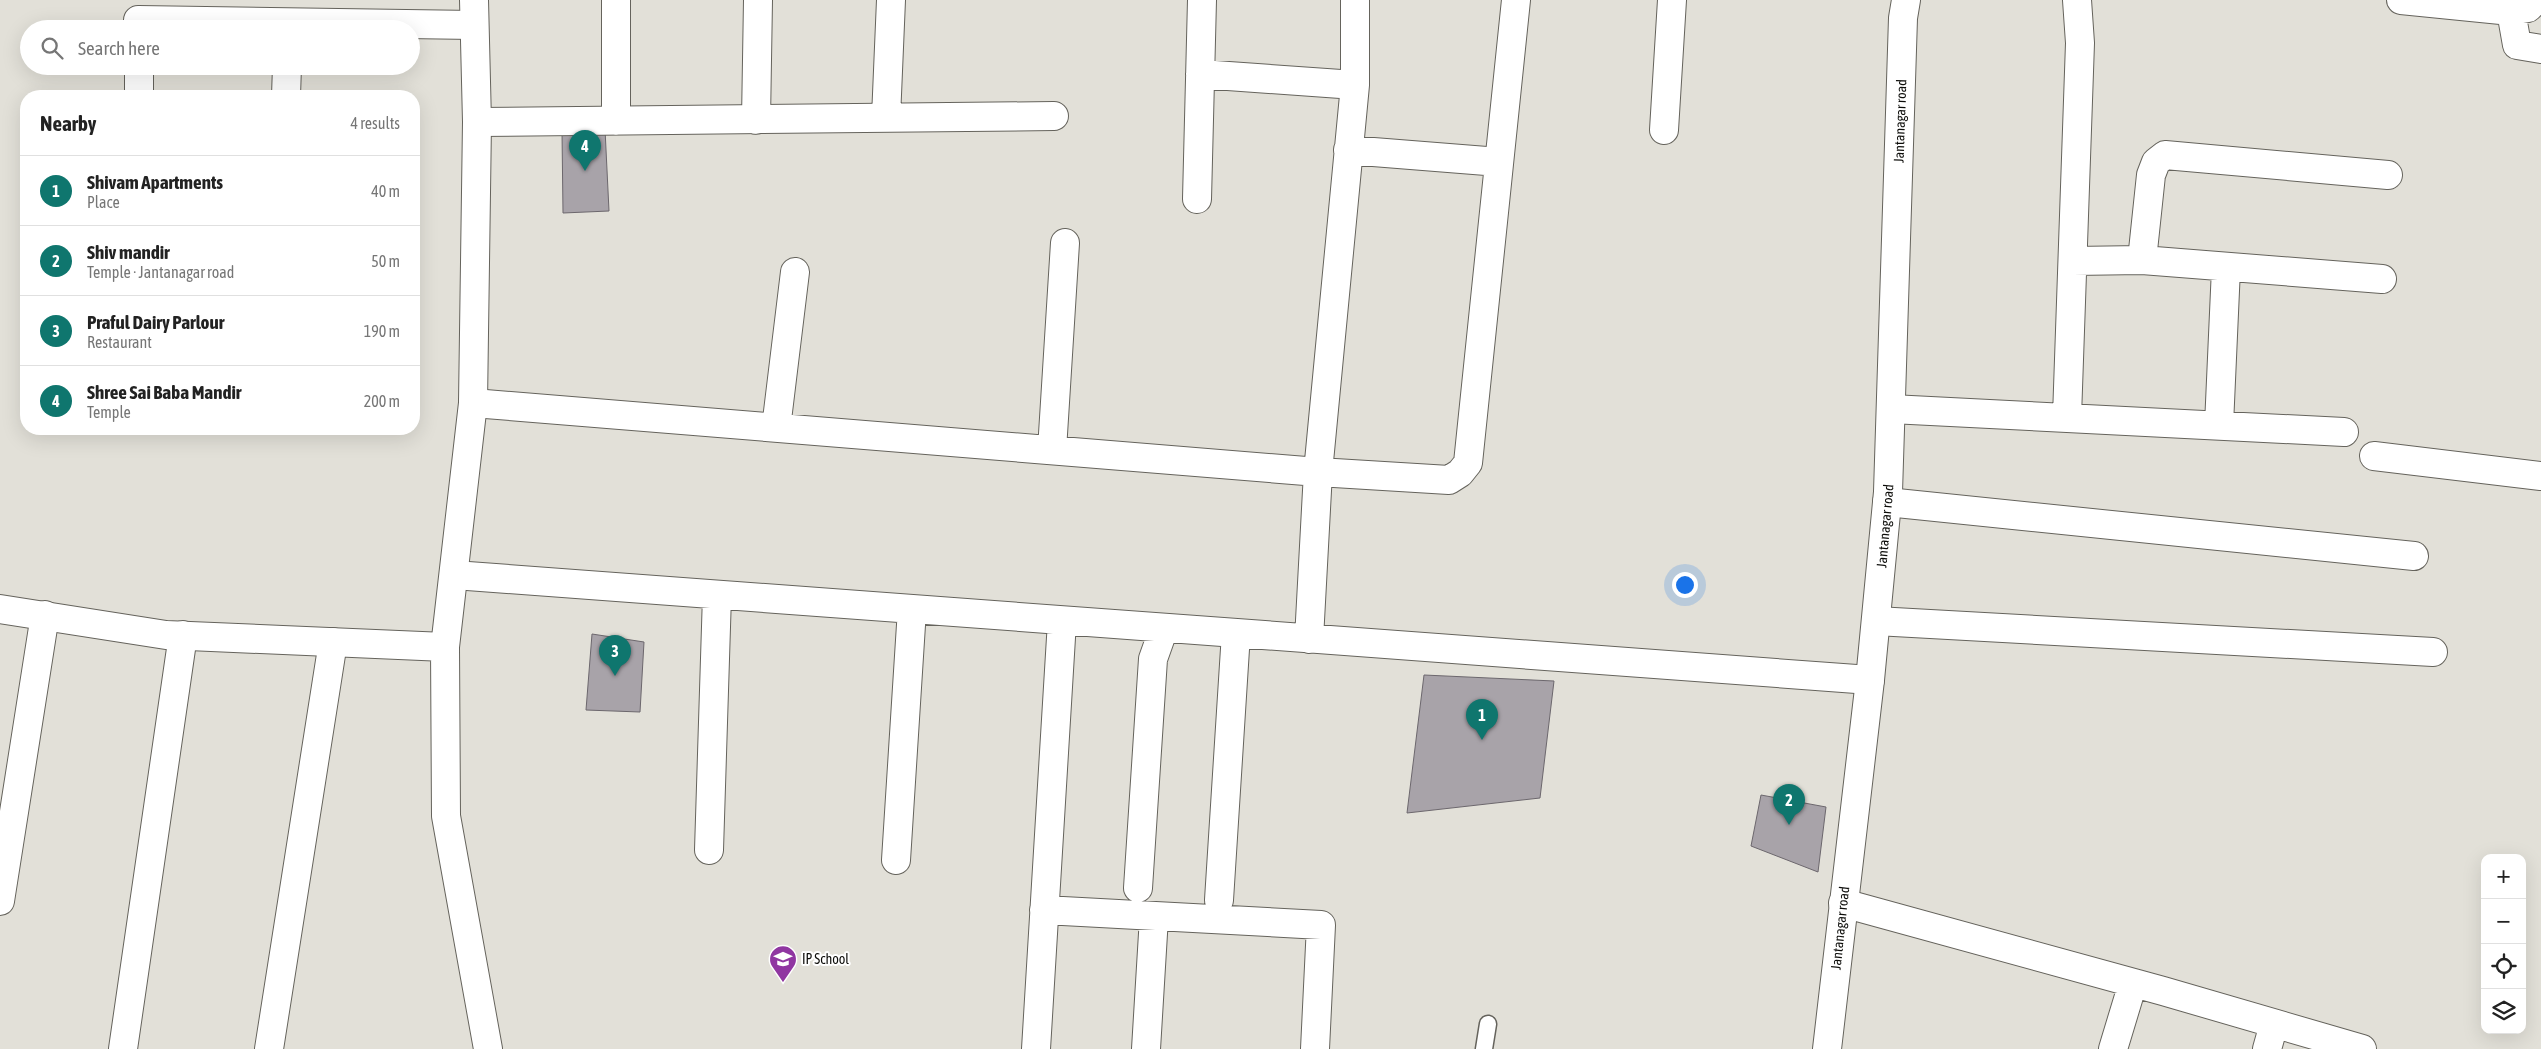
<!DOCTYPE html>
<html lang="en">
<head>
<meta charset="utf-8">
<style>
  body { margin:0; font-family:"Asap Condensed",sans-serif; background:#f6f6f6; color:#222 }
  .controls { position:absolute; right:15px; bottom:15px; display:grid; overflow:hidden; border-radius:10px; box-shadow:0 5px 20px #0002 }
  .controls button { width:45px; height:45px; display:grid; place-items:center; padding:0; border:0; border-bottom:1px solid #e0e0e0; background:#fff; color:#222; font:25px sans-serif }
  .you { position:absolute; left:1684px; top:584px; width:18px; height:18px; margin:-12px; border:4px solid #fff; border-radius:50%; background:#1a73e8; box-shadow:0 0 0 8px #1a73e833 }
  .badge { display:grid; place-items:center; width:32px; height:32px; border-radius:50%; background:#0f766e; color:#fff; font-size:16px; font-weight:700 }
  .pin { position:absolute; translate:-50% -41px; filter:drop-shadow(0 1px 2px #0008) }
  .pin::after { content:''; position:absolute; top:26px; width:18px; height:15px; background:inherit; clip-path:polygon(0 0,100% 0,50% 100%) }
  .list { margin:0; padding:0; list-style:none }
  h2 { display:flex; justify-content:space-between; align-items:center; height:65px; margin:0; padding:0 20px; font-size:21px }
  h2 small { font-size:16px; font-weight:400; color:#767676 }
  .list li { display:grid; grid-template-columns:32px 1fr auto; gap:15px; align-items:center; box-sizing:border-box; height:70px; padding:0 20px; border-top:1px solid #e0e0e0 }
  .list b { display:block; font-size:19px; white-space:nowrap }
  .list p { margin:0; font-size:16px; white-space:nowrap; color:#767676 }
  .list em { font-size:16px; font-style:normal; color:#767676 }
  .icon { flex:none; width:28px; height:28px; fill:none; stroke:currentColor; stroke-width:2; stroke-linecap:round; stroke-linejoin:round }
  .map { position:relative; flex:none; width:2541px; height:1049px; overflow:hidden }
  .search { position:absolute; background:#fff; box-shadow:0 5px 20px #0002; left:20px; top:20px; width:400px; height:55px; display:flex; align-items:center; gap:12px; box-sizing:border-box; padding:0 18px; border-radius:28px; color:#767676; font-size:19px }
  .panel { position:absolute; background:#fff; box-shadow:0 5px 20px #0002; left:20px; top:90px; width:400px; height:345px; border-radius:20px }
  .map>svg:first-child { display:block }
  .building { fill:#a8a3a9; stroke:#6c676d }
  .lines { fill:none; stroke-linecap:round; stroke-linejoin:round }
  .service-casing { stroke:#65635c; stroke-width:19 }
  .minor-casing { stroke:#65635c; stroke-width:30 }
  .tertiary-casing { stroke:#65635c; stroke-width:30 }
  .service { stroke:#fff; stroke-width:16 }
  .minor { stroke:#fff; stroke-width:28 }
  .tertiary { stroke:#fff; stroke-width:28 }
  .labels { text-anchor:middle; stroke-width:4; stroke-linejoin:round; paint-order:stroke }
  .street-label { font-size:14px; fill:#0c0c09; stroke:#fff }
  .poi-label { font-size:14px; fill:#0c0c09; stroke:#fff; text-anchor:start }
</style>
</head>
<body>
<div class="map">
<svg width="2541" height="1049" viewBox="0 0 2541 1049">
  <rect width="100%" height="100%" fill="#e2e0d8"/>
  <path class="building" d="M605,129l4,82 -46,2 -1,-81z
    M592,634l52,8 -4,70 -54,-2z
    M1424,675l130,6 -14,117 -133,15z
    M1761,795l65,12 -8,65 -67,-26z"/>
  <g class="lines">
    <g class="service-casing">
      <path id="service" d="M1484,1049l4,-25"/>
    </g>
    <g class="minor-casing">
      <path id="minor" d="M2401,0l110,11 17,-3 8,-8
        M2511,11l6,34 24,4
        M138,20l336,5
        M139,66v30
        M1200,74l155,11
        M286,96l1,-30
        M886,118l5,-118
        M756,120l2,-120
        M616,121v-121
        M477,122l577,-6
        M1664,130l8,-130
        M1348,150l151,12
        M1197,199l5,-199
        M2142,260l9,-85 5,-13 9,-7 223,20
        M2073,261l69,-1 240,19
        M473,403l845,69 131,8 11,-7 8,-10 48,-463
        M1891,409l453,23
        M2067,417l13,-374 -3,-43
        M2219,425l7,-157
        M776,428l19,-156
        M1052,450l13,-207
        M2374,456l167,20
        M1887,502l527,54
        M454,575l1416,105
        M1876,621l557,31
        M1309,639l9,-167 37,-387v-85
        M709,850l8,-255
        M896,860l16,-251
        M1138,888l15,-229 11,-31
        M1219,900l17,-267
        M0,901l45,-286
        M1843,903l320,88 199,58
        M1044,910l277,15 -6,124
        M123,1049l60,-414
        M269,1049l64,-407
        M1036,1049l26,-428
        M1146,1049l8,-132
        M2113,1049l20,-66
        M2267,1049l7,-25"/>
    </g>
    <g class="tertiary-casing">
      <path id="tertiary" d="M474,0l3,122 -4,281 -28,244 1,169 42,233
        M0,609l166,26 279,12
        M1827,1049l43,-369 18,-188 15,-474 3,-18"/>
    </g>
    <use href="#service" class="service"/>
    <use href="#minor" class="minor"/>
    <use href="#tertiary" class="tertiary"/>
  </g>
  <defs>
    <g id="school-pin" transform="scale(1.4375)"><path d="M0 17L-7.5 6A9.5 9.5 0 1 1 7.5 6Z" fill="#9036a1" stroke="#fff"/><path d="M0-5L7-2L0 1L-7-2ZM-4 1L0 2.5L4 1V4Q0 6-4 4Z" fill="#fff"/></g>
  </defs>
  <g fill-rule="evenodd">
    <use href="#school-pin" x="783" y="959"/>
  </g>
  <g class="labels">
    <g class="street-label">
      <text transform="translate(1900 121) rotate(-88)" y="5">Jantanagar road</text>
      <text transform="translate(1885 526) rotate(-85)" y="5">Jantanagar road</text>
      <text transform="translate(1840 928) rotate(-84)" y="5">Jantanagar road</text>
    </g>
    <g class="poi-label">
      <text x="802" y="964">IP School</text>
    </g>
  </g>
</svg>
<div class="controls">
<button>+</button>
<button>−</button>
<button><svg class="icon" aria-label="locate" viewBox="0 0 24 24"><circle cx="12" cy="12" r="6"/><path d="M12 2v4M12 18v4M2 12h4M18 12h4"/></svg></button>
<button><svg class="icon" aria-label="layers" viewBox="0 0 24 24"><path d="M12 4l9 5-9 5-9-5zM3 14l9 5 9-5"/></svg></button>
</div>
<div class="you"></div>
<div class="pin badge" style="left:1482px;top:740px">1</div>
<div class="pin badge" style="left:1789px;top:825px">2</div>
<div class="pin badge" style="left:615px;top:676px">3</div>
<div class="pin badge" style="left:585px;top:171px">4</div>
<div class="search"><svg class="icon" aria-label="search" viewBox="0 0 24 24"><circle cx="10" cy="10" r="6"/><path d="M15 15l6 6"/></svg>Search here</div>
<section class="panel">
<h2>Nearby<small>4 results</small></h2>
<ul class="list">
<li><span class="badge">1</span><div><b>Shivam Apartments</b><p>Place</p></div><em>40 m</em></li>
<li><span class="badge">2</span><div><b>Shiv mandir</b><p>Temple · Jantanagar road</p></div><em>50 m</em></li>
<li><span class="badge">3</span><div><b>Praful Dairy Parlour</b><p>Restaurant</p></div><em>190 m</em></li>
<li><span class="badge">4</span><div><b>Shree Sai Baba Mandir</b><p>Temple</p></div><em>200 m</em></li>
</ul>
</section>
</div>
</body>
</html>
